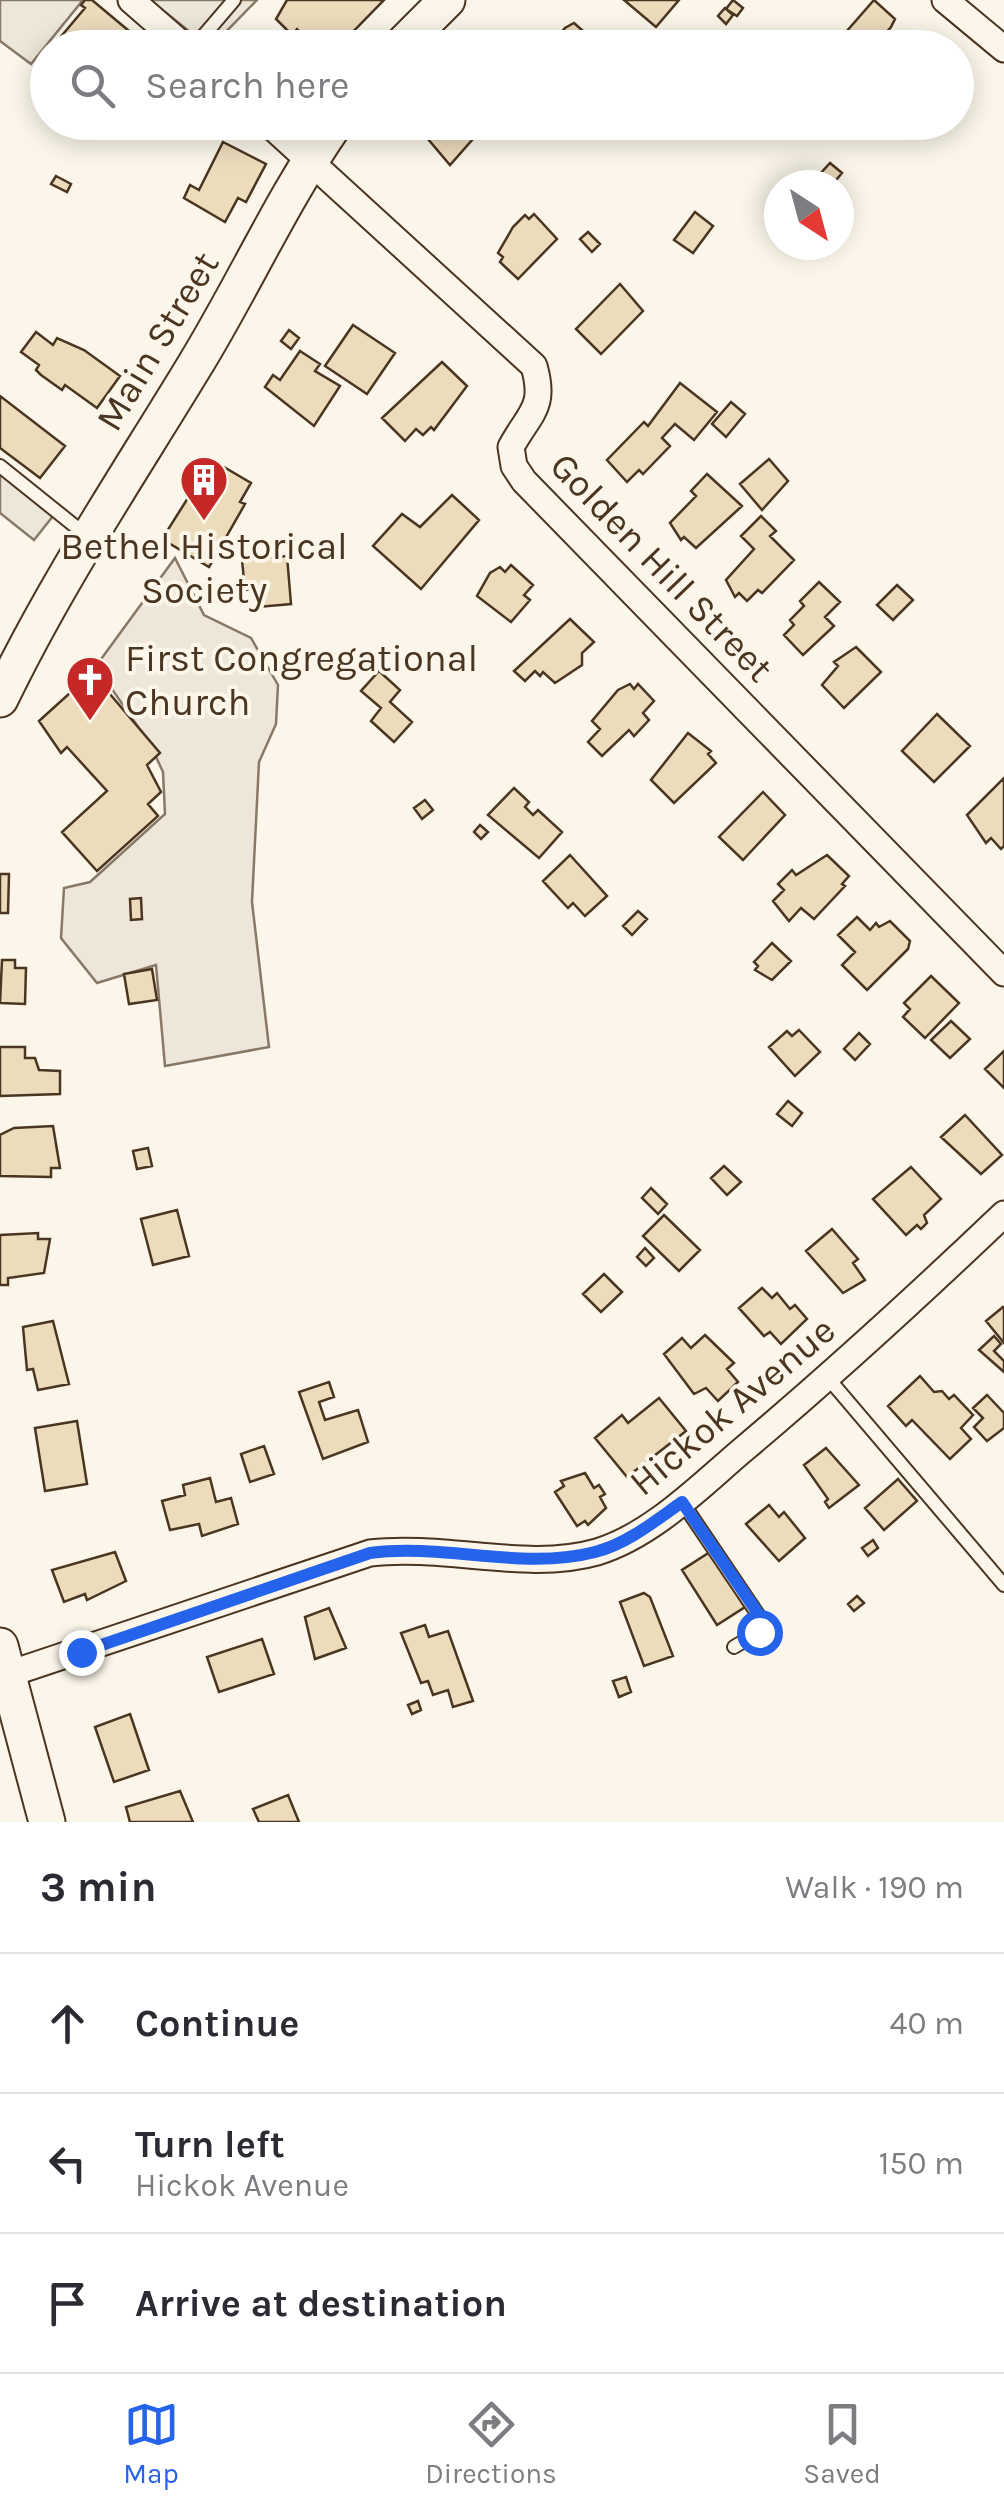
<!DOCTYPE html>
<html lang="en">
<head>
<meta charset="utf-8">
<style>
  body { margin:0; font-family:Karla,sans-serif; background:#f2f2f3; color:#2b2b33 }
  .compass { position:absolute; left:764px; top:170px; width:90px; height:90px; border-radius:50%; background:#fff; box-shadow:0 5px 25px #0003; rotate:144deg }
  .stop { position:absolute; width:30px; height:30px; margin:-22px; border:8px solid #2563eb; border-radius:50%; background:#fff }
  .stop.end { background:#2563eb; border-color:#fff; box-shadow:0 2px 10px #0008 }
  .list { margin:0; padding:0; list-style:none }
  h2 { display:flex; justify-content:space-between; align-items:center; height:130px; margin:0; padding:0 40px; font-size:42px }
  h2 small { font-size:32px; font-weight:400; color:#7c7c81 }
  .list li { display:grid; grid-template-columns:65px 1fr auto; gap:30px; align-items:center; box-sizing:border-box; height:140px; padding:0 40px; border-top:2px solid #e1e1e2 }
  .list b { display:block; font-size:38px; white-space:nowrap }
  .list p { margin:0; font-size:32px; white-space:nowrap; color:#7c7c81 }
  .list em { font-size:32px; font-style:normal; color:#7c7c81 }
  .icon { flex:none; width:55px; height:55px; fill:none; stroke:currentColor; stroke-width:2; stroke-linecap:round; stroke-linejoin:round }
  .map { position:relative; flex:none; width:1004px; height:1822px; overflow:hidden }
  .search { position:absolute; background:#fff; box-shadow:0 5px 25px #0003; left:30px; right:30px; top:30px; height:110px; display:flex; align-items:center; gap:25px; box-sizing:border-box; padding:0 35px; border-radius:55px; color:#7c7c81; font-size:38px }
  .sheet { height:550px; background:#fff }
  nav { display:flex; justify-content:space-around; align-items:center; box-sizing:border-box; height:140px; border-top:2px solid #e1e1e2; background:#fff; font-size:28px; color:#7c7c81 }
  nav a { display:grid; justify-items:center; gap:5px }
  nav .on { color:#2563eb }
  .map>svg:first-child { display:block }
  .green { fill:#ede6d9; stroke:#887966; stroke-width:2.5 }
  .parking { fill:#ede7d9; stroke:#887966; stroke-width:2.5 }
  .building { fill:#ecdcbc; stroke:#4a3520; stroke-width:2.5 }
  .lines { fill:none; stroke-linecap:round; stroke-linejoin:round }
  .lane-casing { stroke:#4a3520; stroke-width:16 }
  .street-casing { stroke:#4a3520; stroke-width:29 }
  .secondary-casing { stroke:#4a3520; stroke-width:39 }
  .lane { stroke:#fbf6e9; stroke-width:12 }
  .street { stroke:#fbf6e9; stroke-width:25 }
  .secondary { stroke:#fbf6e9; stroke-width:35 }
  .route { stroke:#2563eb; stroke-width:12 }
  .labels { text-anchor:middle; stroke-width:8; stroke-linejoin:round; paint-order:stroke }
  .street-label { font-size:38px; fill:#4a3520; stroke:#fbf6e9 }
  .poi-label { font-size:38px; fill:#4a3520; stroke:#fbf6e9 }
</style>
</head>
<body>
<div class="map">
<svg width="1004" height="1822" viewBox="0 0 1004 1822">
  <rect width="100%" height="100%" fill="#fbf6e9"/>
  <path class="green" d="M175,558l29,57 47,23 27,47 -2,39 -17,38 -7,140 17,145 -104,19 -9,-101 -59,18 -36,-45 3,-50 26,-6 75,-68 -2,-42 -13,-28 -54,-78z"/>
  <path class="parking" d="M0,0h83l-52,64 -31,-23z
    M150,0h107l-47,48z
    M0,466l57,45 -23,29 -34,-27z"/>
  <path class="building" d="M85,0h7l37,31 -5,6 7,7 -3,4 -75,-2 32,-38 -4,-3z
    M287,0h97l-43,44 -8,-8 -11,12h-6l-19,-19 -5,6 -16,-16z
    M624,0h55l-23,27z
    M733,0l10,8 -6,8 -11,-7z
    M874,0l21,19 -4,8 -19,21h-27l-6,-8z
    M725,8l8,7 -7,9 -8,-8z
    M574,23l28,25h-55l18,-20z
    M281,34l23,14h-31z
    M430,122h57v1l-37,42 -28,-33z
    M661,122h36v1l-16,14 -9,-11 -5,4z
    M223,142l43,22 -20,38 -8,-4 -13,24 -41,-24 6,-13 9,5z
    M830,163l12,10 -10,12 -13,-10z
    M56,176l15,8 -4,8 -16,-8z
    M695,212l18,14 -20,27 -19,-13z
    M534,214l23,25 -39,40 -18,-17 3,-5 -5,-4 15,-26 12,-12 4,4z
    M588,232l12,12 -8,8 -12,-13z
    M620,284l23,27 -42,43 -25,-25z
    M353,325l42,28 -28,41 -42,-28z
    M289,330l10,8 -8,11 -10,-8z
    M36,332l17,13 4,-7 27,12 36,26 -23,32 -32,-23 -3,5 -21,-15 -5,-5 3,-5 -18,-13z
    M300,351l20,13 -5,7 25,15 -26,40 -49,-39 8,-12 7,5z
    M442,362l25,24 -33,44 -3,-3 -8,8 -7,-6 -11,12 -23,-23z
    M680,383l37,29 -23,28 -19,-16 -13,14 8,8 -27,28 -4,-4 -12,12 -20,-22 37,-38 4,4z
    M0,396l65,50 -25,32 -40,-30z
    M731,402l14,12 -19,23 -14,-13z
    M769,459l19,22 -26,29 -22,-26z
    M212,460l39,23 -11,19 5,2 -36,63 -47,-28z
    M707,474l35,32 -46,42 -12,-11 -3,3 -11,-17 26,-27 -5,-5z
    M452,495l27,25 -58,69 -48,-43 29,-32 18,13z
    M761,516l15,15 -6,5 24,24 -32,33 -4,-3 -11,11 -8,-8 -4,4 -9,-17 28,-31 -13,-13z
    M287,556l4,48 -33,3 -1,-19 -12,2 -3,-30z
    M511,565l22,20 -9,10 6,5 -19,22 -34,-26 13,-23 10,-6 5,5z
    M819,582l21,20 -15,15 9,9 -31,29 -19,-20 10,-10 -4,-5 14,-14 -4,-5z
    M897,585l16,15 -20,20 -16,-15z
    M570,619l24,23 -12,11v12l-27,18 -12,-11 -3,4 -5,-5 -10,10 -11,-10z
    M856,647l25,25 -37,36 -22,-23 16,-19 -4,-4z
    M379,671l21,19 -10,12 22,20 -18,20 -23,-21 10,-13 -20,-17z
    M92,673l68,80 -13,12 14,27 -13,12 10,12 -61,55 -35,-39 45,-41 -40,-44 -6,6 -22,-32z
    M630,684l4,5 4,-5 16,17 -11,12 6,7 -15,16 -5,-6 -27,26 -14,-14 12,-13 -8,-8 26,-31z
    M937,714l33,32 -36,36 -32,-31z
    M688,733l23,18 -3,3 8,9 -42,40 -23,-23z
    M1004,778v68l-3,3 -10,-11 -5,5 -19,-28z
    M514,788l15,14 -4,5 8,8 5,-5 24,22 -23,26 -51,-43z
    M763,792l22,23 -42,45 -24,-23z
    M425,800l8,10 -11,9 -8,-11z
    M480,825l8,7 -7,7 -7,-7z
    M570,855l37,41 -22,20 -12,-13 -5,5 -25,-27z
    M827,855l22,21 -7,8 3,2 -31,33 -13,-11 -12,13 -16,-20 11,-11 -6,-6 14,-14 4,5z
    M0,874h9l-1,39h-8z
    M141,898l1,21 -11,1 -1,-21z
    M638,911l9,8 -15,16 -9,-9z
    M857,917l13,13 6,-7 3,4 11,-6 20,20 -2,8 -41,41 -25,-25 13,-13 -17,-17z
    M772,943l19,18 -19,19 -17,-10 3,-4 -4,-4z
    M2,960h13v8h11l-1,36 -25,-1z
    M152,969l5,31 -28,4 -5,-30z
    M931,976l28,27 -34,35 -22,-21 7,-8 -6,-6z
    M951,1021l19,18 -20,19 -19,-18z
    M799,1030l21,22 -25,24 -26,-29 18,-16 5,5z
    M859,1033l11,11 -15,16 -11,-11z
    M0,1047h25v11h10l4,12 21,1v23l-60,2z
    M1004,1051v37l-19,-19z
    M788,1101l14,12 -10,13 -15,-12z
    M965,1115l37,40 -21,19 -40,-37z
    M53,1126l7,42h-9v9l-51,-1v-41l14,-7z
    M148,1148l4,18 -15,3 -4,-18z
    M724,1166l17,16 -14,13 -16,-17z
    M911,1167l30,32 -17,16 3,8 -6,6 -4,-4 -11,10 -33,-36z
    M651,1188l16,16 -9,10 -16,-16z
    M177,1210l12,46 -36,9 -12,-46z
    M664,1215l36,35 -21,21 -36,-35z
    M832,1229l26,30 -5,4 12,17 -22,13 -37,-42z
    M38,1233v6h12l-6,34 -36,5v7h-8v-50z
    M645,1248l9,10 -8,8 -9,-9z
    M604,1274l18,18 -21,20 -18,-18z
    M762,1288l10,10 5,-5 13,16 5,-4 12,14 -26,25 -11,-12 -6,4 -25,-28z
    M1003,1307l1,1v35l-18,-22z
    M53,1321l16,63 -31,6 -5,-21 -6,1 -4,-43z
    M705,1335l29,28 -7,6 11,13 -20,19 -12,-13 -12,6 -30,-40 18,-16 9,10z
    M994,1336l7,8 -7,7 10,10v11l-25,-22z
    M920,1376l14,16 8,-1 7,8 5,-4 19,20 -12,13 10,11 -21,20 -38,-39 -6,6 -18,-20z
    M329,1382l5,15 -15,5 6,18 33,-10 10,32 -45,17 -24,-67z
    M987,1395l17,18v15l-17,13 -13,-14 9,-9 -10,-10z
    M659,1398l27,33 -59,46 -32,-39 27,-23 6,8z
    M77,1421l10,63 -42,7 -10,-63z
    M264,1446l10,28 -24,8 -9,-28z
    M826,1448l33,37 -30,23 -4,-6 3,-3 -24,-34z
    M585,1473l9,15 5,-3 6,9 -5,3 6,11 -18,17 -3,-4 -8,5 -22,-34 9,-6 -3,-5z
    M210,1478l6,24 15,-4 7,26 -36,12 -3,-12 -29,6 -8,-29 23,-6 -2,-10z
    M898,1479l19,22 -33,29 -19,-22z
    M769,1505l10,12 5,-5 21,26 -26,23 -33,-37z
    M873,1540l5,8 -10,8 -6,-8z
    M115,1552l11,29 -39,19 -2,-6 -21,8 -12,-32z
    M710,1552l35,55 -28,18 -35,-55z
    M644,1593l6,4 23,59 -29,10 -24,-64z
    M857,1596l7,7 -10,8 -6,-7z
    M329,1608l17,40 -31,11 -10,-42z
    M425,1625l4,12 19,-6 25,70 -20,6 -5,-17 -15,5 -5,-14 -7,2 -20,-50z
    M262,1639l12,35 -55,18 -12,-35z
    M626,1677l5,15 -12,5 -6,-16z
    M418,1701l3,9 -9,4 -4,-9z
    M130,1714l19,56 -35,12 -19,-55z
    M180,1791l13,31h-63l-4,-15z
    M288,1795l11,27h-40l-6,-13z"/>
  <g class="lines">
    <g class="lane-casing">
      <path id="lane" d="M193,48l41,-48
        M0,466l86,69
        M828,1378l176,207
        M682,1502l79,117 -2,13 -25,15"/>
    </g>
    <g class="street-casing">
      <path id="street" d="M131,0l55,48
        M945,0l59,49
        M267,122l267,244c12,42 -4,46 -23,81l3,19 10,15 480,492
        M0,1677l370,-124c75,-9 158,19 227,-1 56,-17 104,-67 148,-104 89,-75 175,-154 259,-234"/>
    </g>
    <g class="secondary-casing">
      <path id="secondary" d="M399,48l48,-48
        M0,699c57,-118 127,-222 195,-334 49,-80 87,-166 141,-243
        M0,1646l47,176"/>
    </g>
    <use href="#lane" class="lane"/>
    <use href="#street" class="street"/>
    <use href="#secondary" class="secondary"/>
  </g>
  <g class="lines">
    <path class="route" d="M81,1652l289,-99c75,-10 152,18 225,-1 32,-8 60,-31 87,-50l80,117 -3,13"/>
  </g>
  <defs>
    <g id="building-pin" transform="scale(2.5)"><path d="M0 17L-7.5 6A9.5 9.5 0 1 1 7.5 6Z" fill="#c62828" stroke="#fbf6e9"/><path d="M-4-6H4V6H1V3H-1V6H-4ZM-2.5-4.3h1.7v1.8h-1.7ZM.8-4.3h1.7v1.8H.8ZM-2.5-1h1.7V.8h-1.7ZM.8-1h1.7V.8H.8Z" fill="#fff"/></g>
    <g id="church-pin" transform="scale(2.5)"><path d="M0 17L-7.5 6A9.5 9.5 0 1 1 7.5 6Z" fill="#c62828" stroke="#fbf6e9"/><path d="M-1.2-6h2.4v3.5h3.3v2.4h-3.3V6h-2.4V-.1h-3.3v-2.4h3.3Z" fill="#fff"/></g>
  </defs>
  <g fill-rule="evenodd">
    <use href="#building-pin" x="204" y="480"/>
    <use href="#church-pin" x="90" y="680"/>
  </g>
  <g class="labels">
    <g class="street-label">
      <text transform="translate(157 341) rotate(-59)" y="13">Main Street</text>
      <text transform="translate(662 567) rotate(46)" y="13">Golden Hill Street</text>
      <text transform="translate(732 1406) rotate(-40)" y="13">Hickok Avenue</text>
    </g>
    <g class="poi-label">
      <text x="204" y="559">Bethel Historical<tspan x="204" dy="44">Society</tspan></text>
      <text x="125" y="671" text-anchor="start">First Congregational<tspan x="125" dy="44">Church</tspan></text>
    </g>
  </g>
</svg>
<svg class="compass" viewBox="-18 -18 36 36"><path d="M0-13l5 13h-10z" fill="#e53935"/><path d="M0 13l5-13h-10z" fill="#7c7c81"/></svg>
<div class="stop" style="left:759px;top:1632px"></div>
<div class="stop end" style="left:81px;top:1652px"></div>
<div class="search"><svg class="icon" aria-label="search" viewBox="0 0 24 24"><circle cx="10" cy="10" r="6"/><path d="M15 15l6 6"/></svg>Search here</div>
</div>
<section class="sheet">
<h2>3 min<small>Walk · 190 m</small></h2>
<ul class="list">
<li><svg class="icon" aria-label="ahead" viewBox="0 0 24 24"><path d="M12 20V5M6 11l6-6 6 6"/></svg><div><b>Continue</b></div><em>40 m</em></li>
<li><svg class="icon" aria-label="left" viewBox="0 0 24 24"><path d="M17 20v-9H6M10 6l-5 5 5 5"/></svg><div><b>Turn left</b><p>Hickok Avenue</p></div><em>150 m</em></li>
<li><svg class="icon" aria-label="arrive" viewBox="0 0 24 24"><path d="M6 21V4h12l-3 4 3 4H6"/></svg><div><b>Arrive at destination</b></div></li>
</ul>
</section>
<nav>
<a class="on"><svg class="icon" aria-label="map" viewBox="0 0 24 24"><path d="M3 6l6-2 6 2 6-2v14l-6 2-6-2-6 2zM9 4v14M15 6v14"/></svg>Map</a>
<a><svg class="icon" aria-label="directions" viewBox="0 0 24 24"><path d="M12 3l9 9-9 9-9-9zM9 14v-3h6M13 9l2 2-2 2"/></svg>Directions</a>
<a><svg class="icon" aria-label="saved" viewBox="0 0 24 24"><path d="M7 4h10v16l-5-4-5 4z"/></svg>Saved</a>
</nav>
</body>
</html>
